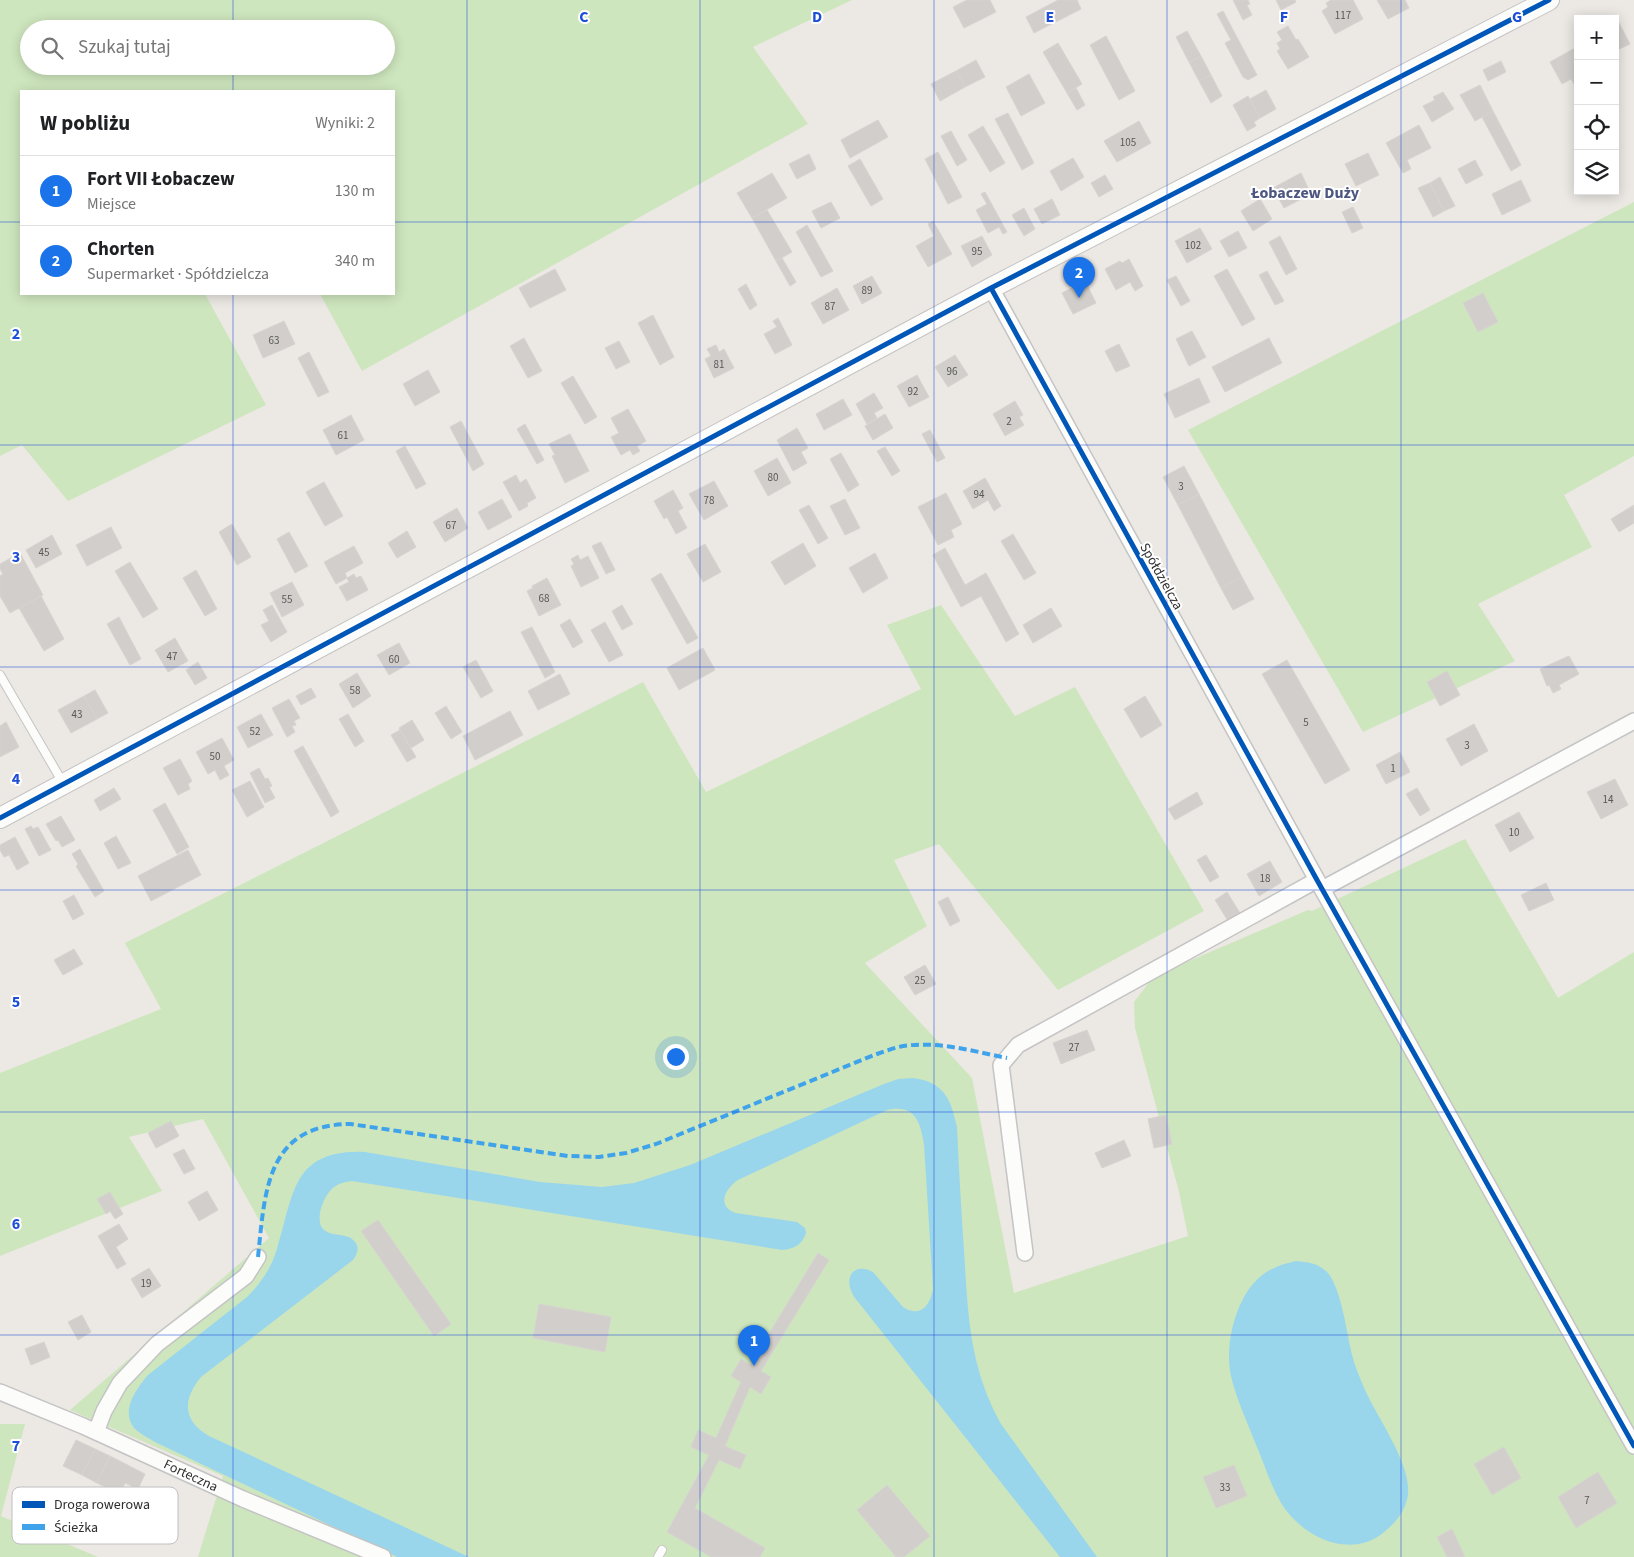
<!DOCTYPE html>
<html lang="pl">
<head>
<meta charset="utf-8">
<style>
  body { margin:0; font-family:"Source Sans 3",sans-serif; background:#f6f6f6; color:#202124 }
  .controls { position:absolute; right:15px; top:15px; display:grid; overflow:hidden; border-radius:0px; box-shadow:0 2px 12px #0003 }
  .controls button { width:45px; height:45px; display:grid; place-items:center; padding:0; border:0; border-bottom:1px solid #e0e0e0; background:#fff; color:#202124; font:25px sans-serif }
  .you { position:absolute; left:675px; top:1056px; width:18px; height:18px; margin:-12px; border:4px solid #fff; border-radius:50%; background:#1a73e8; box-shadow:0 0 0 8px #1a73e833 }
  .badge { display:grid; place-items:center; width:32px; height:32px; border-radius:50%; background:#1a73e8; color:#fff; font-size:16px; font-weight:700 }
  .pin { position:absolute; translate:-50% -41px; filter:drop-shadow(0 1px 2px #0008) }
  .pin::after { content:''; position:absolute; top:26px; width:18px; height:15px; background:inherit; clip-path:polygon(0 0,100% 0,50% 100%) }
  .list { margin:0; padding:0; list-style:none }
  h2 { display:flex; justify-content:space-between; align-items:center; height:65px; margin:0; padding:0 20px; font-size:21px }
  h2 small { font-size:16px; font-weight:400; color:#757577 }
  .list li { display:grid; grid-template-columns:32px 1fr auto; gap:15px; align-items:center; box-sizing:border-box; height:70px; padding:0 20px; border-top:1px solid #e0e0e0 }
  .list b { display:block; font-size:19px; white-space:nowrap }
  .list p { margin:0; font-size:16px; white-space:nowrap; color:#757577 }
  .list em { font-size:16px; font-style:normal; color:#757577 }
  .icon { flex:none; width:28px; height:28px; fill:none; stroke:currentColor; stroke-width:2; stroke-linecap:round; stroke-linejoin:round }
  .map { position:relative; flex:none; width:1634px; height:1557px; overflow:hidden }
  .search { position:absolute; background:#fff; box-shadow:0 2px 12px #0003; left:20px; top:20px; width:375px; height:55px; display:flex; align-items:center; gap:12px; box-sizing:border-box; padding:0 18px; border-radius:28px; color:#757577; font-size:19px }
  .panel { position:absolute; background:#fff; box-shadow:0 2px 12px #0003; left:20px; top:90px; width:375px; height:205px; border-radius:0px }
  .map>svg:first-child { display:block }
  .green { fill:#cee6be; fill-rule:evenodd }
  .water { fill:#99d6ec }
  .building { fill:#d1cecb; stroke:#d7d4d0 }
  .lines { fill:none; stroke-linecap:round; stroke-linejoin:round }
  .service-casing { stroke:#c5c4c5; stroke-width:10 }
  .minor-casing { stroke:#c5c4c5; stroke-width:18 }
  .secondary-casing { stroke:#c5c4c5; stroke-width:22 }
  .service { stroke:#fcfcfb; stroke-width:8 }
  .minor { stroke:#fcfcfb; stroke-width:15 }
  .secondary { stroke:#fcfcfb; stroke-width:20 }
  .quiet { stroke:#3ea3eb; stroke-width:4; stroke-dasharray:8 4; stroke-linecap:butt }
  .cycleway-casing { stroke:#fff; stroke-width:8 }
  .cycleway { stroke:#0057b8; stroke-width:5 }
  .grid { fill:none; stroke:#1d4ed8; stroke-width:1; stroke-opacity:0.55 }
  .labels { text-anchor:middle; stroke-width:4; stroke-linejoin:round; paint-order:stroke }
  .number-label { font-size:11px; fill:#585857 }
  .street-label { font-size:14px; fill:#2e2e2e; stroke:#fff }
  .quarter-label { font-size:16px; font-weight:bold; fill:#4d5680; stroke:#fff }
  .key { fill:#fff; stroke:#c0c0c0; stroke-width:1 }
  .key-label { font-size:14px; fill:#2e2e2e }
  .grid-label { font-size:16px; text-anchor:middle; font-weight:bold; fill:#1d4ed8; stroke:#fff; stroke-width:4; stroke-linejoin:round; paint-order:stroke }
</style>
</head>
<body>
<div class="map">
<svg width="1634" height="1557" viewBox="0 0 1634 1557">
  <rect width="100%" height="100%" fill="#ece8e4"/>
  <path class="green" d="M0,0h852l-99,47 55,77 -446,247 -42,-77h74v-203h-373v203h184l61,111 -198,96 -46,-56 -22,11zM29,29h357v37h-357z
    M1634,202v254l-70,39 28,52 -114,57 37,57 -152,71 -175,-302z
    M941,605l74,111 60,-29 129,224 -146,79 -119,-146 -45,16 33,66 -62,37 107,115 42,215 174,-57 -9,-44 -44,-164 -1,-26 20,-26 154,-66 4,1 153,-72 93,159 76,-46v605h-1436l25,-81 -153,-66 199,-172 -66,-119 -74,18 33,54 -162,65v-183l161,-64 -36,-66 518,-261 63,110 215,-103 -34,-64z
    M0,1424h25l-24,92 97,41h-98z"/>
  <path class="water" d="M913,1078c31,4 38,21 44,49 2,41 4,82 7,123 4,64 5,116 37,174l96,133h-37l-201,-254c-4,-4 -7,-9 -9,-15 -4,-17 9,-24 23,-16l30,35c17,11 27,-1 30,-18l-9,-145c-4,-23 -9,-40 -37,-34l-149,70c-13,9 -22,26 -2,33l61,9 8,6 1,5c-4,12 -12,16 -24,17l-430,-69c-7,1 -12,2 -18,6 -9,7 -18,27 -13,39 7,13 27,5 34,16 5,6 2,12 -2,18l-152,117c-19,23 -18,44 8,59l260,121h-72l-240,-114c-7,-4 -17,-9 -23,-15 -14,-18 3,-40 14,-53l99,-78c13,-13 23,-27 29,-45 18,-54 13,-103 89,-100l175,30 62,5 32,-4 56,-18 194,-81 14,-5z
    M1296,1261c11,1 22,2 31,11 15,16 20,65 26,86 2,9 6,17 9,25 12,31 49,78 46,111 -2,18 -15,32 -29,42 -33,21 -73,1 -94,-27 -14,-20 -21,-47 -31,-69 -8,-21 -18,-42 -23,-64 -7,-31 5,-80 30,-100 11,-9 22,-12 35,-15z"/>
  <path class="building" d="M967,0h23l6,12 -32,16 -11,-21z
    M1058,0h19l4,9 -47,24 -8,-16z
    M1233,0h15l2,4 -3,1 5,10 -9,5z
    M1276,0h19l1,2 -15,8z
    M1331,0h22l10,19 -28,15 -13,-23 6,-4 -2,-4z
    M1377,0h28l4,8 -21,11z
    M1223,11l34,64 -9,5 -5,-3 -18,-34 6,-3 -14,-26z
    M1618,21l12,23 -15,7v-29z
    M1288,26l8,14 2,-1 11,18 -21,12 -11,-18 3,-2 -3,-6 5,-3 -5,-8z
    M1187,31l14,25 -12,6 -13,-25z
    M1106,36l29,55 -16,9 -29,-55z
    M1058,43l24,41 -15,9 -24,-41z
    M1575,48l3,4 -1,37 -6,-10 -9,5 -12,-22z
    M1201,56l10,19 -12,6 -10,-19z
    M976,60l9,17 -20,10 -9,-16z
    M1501,61l5,11 -18,9 -5,-11z
    M956,71l9,16 -25,14 -9,-17z
    M1029,74l16,29 -24,13 -15,-29z
    M1211,75l11,21 -11,7 -12,-22z
    M1480,85l13,26 -18,10 -15,-26z
    M1076,88l9,17 -8,5 -10,-17z
    M1266,90l10,19 -16,9 -10,-19z
    M1443,92l11,17 -22,13 -9,-16 12,-6 -2,-3z
    M1248,96l12,22 -6,4 2,4 -9,5 -14,-26z
    M1493,111l28,54 -10,6 -29,-54z
    M1008,113l26,50 -12,7 -27,-51z
    M878,120l10,17 -38,21 -9,-18z
    M1139,121l12,22 -34,19 -13,-21z
    M1419,125l12,23 -24,12 4,9 -8,4 -17,-30z
    M983,126l22,37 -15,9 -22,-37z
    M951,131l16,29 -10,6 -16,-30z
    M938,152l24,45 -14,7 -23,-45z
    M1368,153l11,22 -23,11 -11,-22z
    M809,154l7,15 -19,10 -8,-15z
    M1073,158l11,19 -23,14 -11,-20z
    M860,159l23,40 -12,7 -23,-40z
    M1475,160l8,15 -17,9 -8,-15z
    M772,173l15,25 -35,20 -15,-25z
    M1301,173l10,21 -27,14 -11,-20z
    M1105,175l8,14 -14,8 -8,-14z
    M1440,177l15,29 -11,5 -14,-28z
    M1521,180l10,21 -29,14 -10,-21z
    M1430,183l14,28 -11,6 -15,-29z
    M985,192l22,40 -4,2 -4,-7 -11,6 -12,-23 11,-6 -6,-10z
    M1052,199l8,16 -18,9 -8,-15z
    M1260,199l12,20 -19,12 -12,-20z
    M831,202l9,16 -19,10 -9,-17z
    M1353,207l10,21 -11,5 -10,-21z
    M1024,208l11,21 -11,7 -12,-21z
    M767,210l25,42 -16,9 -24,-43z
    M933,221l19,33 -24,13 -12,-21 18,-10 -6,-12z
    M807,225l26,46 -12,6 -25,-45z
    M1200,228l12,21 -25,14 -12,-22z
    M1238,231l9,17 -18,9 -9,-16z
    M982,236l10,19 -20,12 -11,-21z
    M1280,236l17,33 -11,6 -17,-33z
    M782,258l14,24 -6,4 -14,-25z
    M1129,259l14,27 -8,5 -5,-9 -14,8 -11,-21 15,-8 2,2z
    M555,269l11,21 -36,18 -11,-20z
    M1227,269l28,50 -13,7 -28,-50z
    M1267,271l17,30 -9,4 -16,-30z
    M872,276l10,17 -20,11 -9,-18z
    M1176,276l14,25 -9,5 -14,-26z
    M1085,281l11,22 -23,11 -11,-21z
    M746,284l11,21 -7,5 -12,-21z
    M837,288l12,22 -26,14 -12,-21z
    M1483,293l15,29 -20,10 -15,-29z
    M653,315l21,42 -14,8 -22,-42z
    M778,318l14,27 -17,9 -11,-20 13,-7 -4,-6z
    M284,321l11,23 -32,14 -10,-23z
    M1192,331l14,26 -17,9 -13,-27z
    M524,338l18,33 -14,7 -18,-32z
    M1269,338l13,25 -57,29 -13,-25z
    M619,341l11,21 -14,7 -11,-21z
    M1119,344l11,22 -14,6 -11,-21z
    M716,345l3,7 5,-3 10,19 -20,10 -9,-19 6,-3 -4,-7z
    M309,352l20,40 -11,5 -20,-39z
    M955,355l13,20 -20,12 -13,-20z
    M428,370l12,22 -25,14 -12,-22z
    M917,375l12,22 -20,10 -12,-21z
    M573,376l24,41 -12,7 -24,-41z
    M1199,378l11,24 -35,16 -11,-24z
    M874,393l9,15 -9,5 3,5 -10,6 -11,-20z
    M843,399l9,16 -28,15 -8,-16z
    M1015,401l8,14 -4,2 5,8 -19,11 -12,-22z
    M628,409l18,32 -9,5 3,5 -7,4 -3,-5 -9,5 -10,-18 8,-4 -8,-15z
    M885,414l8,14 -20,12 -8,-14z
    M351,415l13,25 -28,15 -13,-25z
    M461,421l23,43 -11,7 -23,-44z
    M525,424l19,36 -7,4 -20,-35z
    M797,428l11,20 -7,4 6,11 -14,8 -16,-31z
    M930,430l15,28 -8,4 -15,-28z
    M570,434l19,37 -24,12 -13,-27 3,-1 -6,-11z
    M405,446l21,38 -10,5 -20,-38z
    M885,447l15,24 -8,5 -15,-25z
    M841,453l18,32 -11,7 -18,-33z
    M777,458l14,25 -23,13 -14,-25z
    M1184,466l15,28 -21,11 -15,-28z
    M516,475l4,8 6,-4 10,19 -9,5 1,3 -9,5 -16,-29z
    M985,478l16,28 -7,5 -6,-11 -15,9 -10,-18z
    M714,481l14,25 -24,14 -15,-26z
    M324,482l19,34 -18,10 -19,-34z
    M673,490l10,18 -5,3 9,17 -11,6 -9,-17 -3,2 -10,-18z
    M946,493l16,31 -11,6 3,7 -16,8 -20,-38z
    M1199,494l43,83 -21,11 -43,-83z
    M502,499l10,18 -24,13 -10,-18z
    M845,499l15,29 -15,7 -15,-29z
    M809,505l19,33 -10,6 -19,-34z
    M1634,505v18l-15,9 -8,-13z
    M457,508l11,20 -23,14 -12,-20z
    M232,524l19,33 -14,8 -18,-33z
    M111,527l11,21 -35,18 -11,-21z
    M407,531l9,16 -19,11 -9,-15z
    M289,532l19,34 -13,7 -18,-34z
    M1013,534l23,39 -12,7 -23,-39z
    M52,535l10,19 -26,14 -10,-18z
    M601,542l14,28 -9,4 -14,-28z
    M803,543l13,23 -31,19 -14,-23z
    M705,544l16,28 -18,10 -16,-28z
    M354,546l9,17 -18,10 2,5 -11,6 -12,-22z
    M945,548l20,37 21,-12 33,61 -13,8 -25,-46 -20,11 -28,-52z
    M20,553l23,42 -33,18 -10,-17v-20l3,-2 -3,-5v-5z
    M875,553l13,25 -25,15 -14,-25z
    M578,555l2,5 8,-4 11,22 -18,9 -10,-21 3,-2 -3,-5z
    M130,562l28,47 -15,9 -28,-47z
    M196,570l21,39 -12,7 -22,-38z
    M661,573l37,65 -11,6 -36,-65z
    M354,574l2,4 5,-2 7,14 -21,11 -8,-14 10,-5 -2,-4z
    M1242,577l12,22 -21,11 -12,-22z
    M547,578l14,27 -22,11 -12,-25 6,-3 -1,-2z
    M292,582l12,23 -22,12 -12,-24z
    M41,596l23,43 -20,12 -25,-43z
    M272,605l15,27 -16,10 -10,-17 8,-4 -6,-11z
    M622,605l11,19 -11,6 -10,-19z
    M1051,608l11,18 -29,17 -10,-18z
    M119,617l22,42 -11,6 -23,-41z
    M570,619l13,23 -10,6 -13,-23z
    M605,622l18,33 -14,7 -18,-32z
    M532,627l23,45 -10,6 -24,-46z
    M175,638l13,23 -20,11 -13,-22z
    M399,643l11,20 -21,12 -12,-20z
    M703,648l12,22 -36,20 -12,-22z
    M1569,656l10,18 -20,11 2,4 -8,4 -4,-8 -2,1 -7,-17z
    M476,660l17,31 -12,7 -18,-31z
    M1287,660l63,110 -25,14 -63,-110z
    M198,662l9,16 -12,7 -9,-15z
    M1447,671l13,24 -20,11 -13,-24z
    M357,673l14,23 -18,12 -14,-24z
    M560,674l10,20 -32,16 -10,-19z
    M311,688l5,9 -15,8 -5,-9z
    M95,690l13,23 -11,6 -13,-23z
    M84,696l13,23 -26,14 -13,-23z
    M1145,696l17,29 -21,13 -17,-29z
    M289,699l11,19 -6,3 2,4 -4,1 3,6 -8,5 -15,-29z
    M446,706l16,26 -11,7 -16,-26z
    M510,711l13,24 -48,25 -12,-24z
    M261,714l12,21 -25,13 -11,-21z
    M348,714l16,27 -9,6 -16,-28z
    M412,720l12,20 -13,8 -12,-20z
    M6,722l13,25 -19,10v-31z
    M1474,724l14,27 -27,15 -15,-27z
    M400,730l16,27 -9,5 -16,-27z
    M222,738l12,22 -10,6 5,9 -9,5 -5,-10 -7,4 -12,-22z
    M303,746l15,27 -9,5 -15,-27z
    M1400,752l10,20 -24,12 -10,-19z
    M180,759l12,22 -4,3 2,5 -12,6 -15,-27z
    M259,768l6,11 3,-1 4,8 -3,1 6,11 -10,5 -15,-30z
    M318,773l21,39 -8,5 -22,-39z
    M1615,779l13,26 -27,14 -14,-27z
    M250,781l14,26 -17,10 -15,-27z
    M114,788l7,11 -21,12 -6,-11z
    M1417,788l13,22 -10,6 -14,-22z
    M1197,792l6,12 -28,16 -7,-11z
    M165,803l24,44 -12,7 -24,-44z
    M1519,812l15,26 -24,14 -15,-27z
    M61,816l14,24 -13,7 -4,-7 -2,1 -10,-17z
    M31,826l2,3 5,-2 13,23 -12,6 -14,-27z
    M116,836l15,27 -13,6 -14,-26z
    M15,837l14,26 -12,7 -8,-15 -5,2 -4,-7v-5z
    M80,849l24,42 -9,6 -19,-31 2,-2 -6,-10z
    M188,850l13,25 -50,26 -13,-25z
    M1206,855l13,22 -9,5 -13,-22z
    M1270,861l12,21 -23,14 -12,-22z
    M1546,883l8,17 -25,11 -8,-16z
    M1227,892l13,21 -12,8 -13,-21z
    M74,895l10,19 -11,6 -10,-19z
    M948,897l12,24 -10,5 -12,-24z
    M74,949l9,15 -20,11 -9,-15z
    M925,965l11,19 -21,11 -11,-18z
    M1087,1030l8,20 -34,14 -8,-21z
    M1166,1115l6,29 -18,4 -6,-29z
    M171,1121l8,15 -23,12 -8,-15z
    M1124,1140l7,16 -29,12 -7,-15z
    M184,1149l11,20 -11,5 -11,-20z
    M207,1191l11,19 -19,11 -11,-19z
    M110,1192l13,22 -8,5 -5,-8 -4,3 -9,-15z
    M378,1220l73,104 -17,12 -73,-105z
    M119,1224l9,15 -12,8 10,17 -9,5 -19,-33z
    M818,1253l11,7 -68,111 10,6 -10,17 -11,-7 -25,59 21,9 -6,14 -21,-9 -24,48 70,40 -5,9h-49l-44,-25 42,-77 -18,-8 7,-17 18,8 25,-56 -10,-6 10,-17 9,6z
    M149,1268l12,18 -19,12 -11,-19z
    M539,1304l72,13 -6,35 -72,-14z
    M82,1315l9,17 -13,8 -10,-18z
    M44,1342l6,15 -19,8 -6,-16z
    M76,1440l19,9 -13,26 -19,-9z
    M1504,1447l17,31 -29,17 -18,-31z
    M95,1449l15,7 -13,27 -15,-8z
    M110,1456l35,18 -7,15 -13,-6 -5,11 -23,-11z
    M1234,1465l13,31 -31,12 -13,-31z
    M1598,1472l19,31 -41,25 -18,-31z
    M887,1485l43,51 -26,21h-8l-39,-47z
    M1452,1529l13,28h-18l-10,-20z"/>
  <g class="lines">
    <g class="service-casing">
      <path id="service" d="M0,675l63,108
        M658,1557l4,-7"/>
    </g>
    <g class="minor-casing">
      <path id="minor" d="M991,288l326,592 317,566
        M1322,889l312,-168
        M1025,1253l-24,-188 17,-20 299,-165
        M0,1392l83,34 160,73 140,58
        M96,1432l8,-21 16,-28 37,-39 89,-68 12,-19"/>
    </g>
    <g class="secondary-casing">
      <path id="secondary" d="M0,818l991,-530 558,-288"/>
    </g>
    <use href="#service" class="service"/>
    <use href="#minor" class="minor"/>
    <use href="#secondary" class="secondary"/>
    <path class="quiet" d="M258,1257c7,-66 8,-132 92,-133l218,32 31,1 27,-4 30,-9 218,-89c9,-3 19,-7 29,-9 36,-5 69,5 104,12"/>
    <g class="cycleway-casing">
      <path id="cycleway" d="M991,288l326,592 317,566
        M0,818l991,-530 558,-288"/>
    </g>
    <use href="#cycleway" class="cycleway"/>
  </g>
  <path class="grid" d="M233,0v29M467,0v1557M700,0v1557M934,0v1557M1167,0v1557M1401,0v1557M233,66v25M0,222h21M394,222h1240M233,294v1263M0,445h1634M0,667h1634M0,890h1634M0,1112h1634M0,1335h1634"/>
  <g class="labels">
    <g class="number-label">
      <text x="1343" y="19">117</text>
      <text x="1128" y="146">105</text>
      <text x="1193" y="249">102</text>
      <text x="977" y="255">95</text>
      <text x="867" y="294">89</text>
      <text x="830" y="310">87</text>
      <text x="274" y="344">63</text>
      <text x="719" y="368">81</text>
      <text x="952" y="375">96</text>
      <text x="913" y="395">92</text>
      <text x="1009" y="425">2</text>
      <text x="343" y="439">61</text>
      <text x="773" y="481">80</text>
      <text x="1181" y="490">3</text>
      <text x="979" y="498">94</text>
      <text x="709" y="504">78</text>
      <text x="451" y="529">67</text>
      <text x="44" y="556">45</text>
      <text x="544" y="602">68</text>
      <text x="287" y="603">55</text>
      <text x="172" y="660">47</text>
      <text x="394" y="663">60</text>
      <text x="355" y="694">58</text>
      <text x="77" y="718">43</text>
      <text x="1306" y="726">5</text>
      <text x="255" y="735">52</text>
      <text x="1467" y="749">3</text>
      <text x="215" y="760">50</text>
      <text x="1393" y="772">1</text>
      <text x="1608" y="803">14</text>
      <text x="1514" y="836">10</text>
      <text x="1265" y="882">18</text>
      <text x="920" y="984">25</text>
      <text x="1074" y="1051">27</text>
      <text x="146" y="1287">19</text>
      <text x="1225" y="1491">33</text>
      <text x="1587" y="1504">7</text>
    </g>
    <g class="street-label">
      <text transform="translate(1162 576) rotate(61)" y="5">Spółdzielcza</text>
      <text transform="translate(191 1475) rotate(25)" y="5">Forteczna</text>
    </g>
    <g class="quarter-label">
      <text x="1305" y="198">Łobaczew Duży</text>
    </g>
  </g>
  <rect x="12" y="1487" width="166" height="57" rx="8" class="key"/>
  <rect x="22" y="1501" width="23" height="7" fill="#0057b8"/>
  <rect x="22" y="1524" width="23" height="6" fill="#3ea3eb"/>
  <g class="key-label">
    <text x="54" y="1509">Droga rowerowa</text>
    <text x="54" y="1532">Ścieżka</text>
  </g>
  <g class="grid-label">
    <text x="584" y="22">C</text>
    <text x="817" y="22">D</text>
    <text x="1050" y="22">E</text>
    <text x="1284" y="22">F</text>
    <text x="1517" y="22">G</text>
    <text x="16" y="339">2</text>
    <text x="16" y="562">3</text>
    <text x="16" y="784">4</text>
    <text x="16" y="1007">5</text>
    <text x="16" y="1229">6</text>
    <text x="16" y="1451">7</text>
  </g>
</svg>
<div class="controls">
<button>+</button>
<button>−</button>
<button><svg class="icon" aria-label="locate" viewBox="0 0 24 24"><circle cx="12" cy="12" r="6"/><path d="M12 2v4M12 18v4M2 12h4M18 12h4"/></svg></button>
<button><svg class="icon" aria-label="layers" viewBox="0 0 24 24"><path d="M12 4l9 5-9 5-9-5zM3 14l9 5 9-5"/></svg></button>
</div>
<div class="you"></div>
<div class="pin badge" style="left:754px;top:1366px">1</div>
<div class="pin badge" style="left:1079px;top:298px">2</div>
<div class="search"><svg class="icon" aria-label="search" viewBox="0 0 24 24"><circle cx="10" cy="10" r="6"/><path d="M15 15l6 6"/></svg>Szukaj tutaj</div>
<section class="panel">
<h2>W pobliżu<small>Wyniki: 2</small></h2>
<ul class="list">
<li><span class="badge">1</span><div><b>Fort VII Łobaczew</b><p>Miejsce</p></div><em>130 m</em></li>
<li><span class="badge">2</span><div><b>Chorten</b><p>Supermarket · Spółdzielcza</p></div><em>340 m</em></li>
</ul>
</section>
</div>
</body>
</html>
